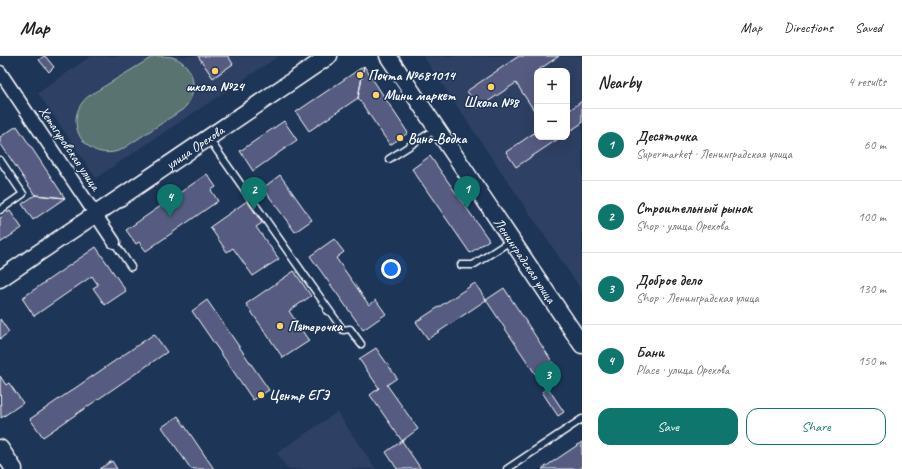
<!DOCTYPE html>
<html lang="en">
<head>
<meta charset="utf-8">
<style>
  body { margin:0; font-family:Caveat,sans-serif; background:#f2f2f2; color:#202124 }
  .controls { position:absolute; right:12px; top:12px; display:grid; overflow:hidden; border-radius:8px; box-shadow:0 4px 16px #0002 }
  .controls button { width:36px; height:36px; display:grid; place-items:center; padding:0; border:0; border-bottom:1px solid #e0e0e0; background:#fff; color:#202124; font:20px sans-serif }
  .you { position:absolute; left:391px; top:213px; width:14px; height:14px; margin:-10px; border:3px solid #fff; border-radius:50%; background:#1a73e8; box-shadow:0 0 0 6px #1a73e833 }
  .badge { display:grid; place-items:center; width:26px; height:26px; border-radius:50%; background:#0f766e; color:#fff; font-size:13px; font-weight:700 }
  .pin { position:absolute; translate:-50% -33px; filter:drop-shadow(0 1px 2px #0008) }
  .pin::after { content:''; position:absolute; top:21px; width:14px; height:12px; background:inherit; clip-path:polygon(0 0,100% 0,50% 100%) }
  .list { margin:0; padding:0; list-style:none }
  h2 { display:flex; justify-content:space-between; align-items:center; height:52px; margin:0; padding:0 16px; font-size:17px }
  h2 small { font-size:13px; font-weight:400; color:#757577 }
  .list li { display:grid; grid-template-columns:26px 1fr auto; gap:12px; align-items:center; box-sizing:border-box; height:72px; padding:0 16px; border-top:1px solid #e0e0e0 }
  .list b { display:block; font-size:15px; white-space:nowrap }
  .list p { margin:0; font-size:13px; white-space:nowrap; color:#757577 }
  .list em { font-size:13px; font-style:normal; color:#757577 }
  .actions { display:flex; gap:8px; padding:12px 16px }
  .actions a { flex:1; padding:9px 0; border:1px solid #0f766e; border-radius:12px; text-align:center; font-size:14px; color:#0f766e }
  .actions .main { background:#0f766e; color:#fff }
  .map { position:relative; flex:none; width:582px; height:413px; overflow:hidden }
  header { display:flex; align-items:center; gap:24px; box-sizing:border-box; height:56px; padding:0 20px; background:#fff; border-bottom:1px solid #e0e0e0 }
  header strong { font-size:19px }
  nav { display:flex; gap:22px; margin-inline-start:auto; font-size:14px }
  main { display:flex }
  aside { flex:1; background:#fff }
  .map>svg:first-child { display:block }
  .built { fill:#2e4164; fill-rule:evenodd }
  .garden { fill:#597370; stroke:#acb9b8 }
  .building { fill:#575c81; stroke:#fff }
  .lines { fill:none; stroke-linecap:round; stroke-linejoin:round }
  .lane-casing { stroke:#fff; stroke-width:9 }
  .street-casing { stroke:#fff; stroke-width:15 }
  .secondary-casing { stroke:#fff; stroke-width:19 }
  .lane { stroke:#1d3557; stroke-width:6 }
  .street { stroke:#1d3557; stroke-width:12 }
  .secondary { stroke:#1d3557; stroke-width:16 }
  .poi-dot { fill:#ffd166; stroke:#1d3557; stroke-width:1.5 }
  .labels { text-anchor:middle; stroke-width:3; stroke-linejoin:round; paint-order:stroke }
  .poi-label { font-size:14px; font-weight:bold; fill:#fff; stroke:#1d3557; text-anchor:start }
  .street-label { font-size:14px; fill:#fff; stroke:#1d3557 }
</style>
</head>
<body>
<header>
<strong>Map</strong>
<nav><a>Map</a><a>Directions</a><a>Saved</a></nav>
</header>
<main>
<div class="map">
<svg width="582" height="413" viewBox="0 0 582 413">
  <rect width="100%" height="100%" fill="#1d3557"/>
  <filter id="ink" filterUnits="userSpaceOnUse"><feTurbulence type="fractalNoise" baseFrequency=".025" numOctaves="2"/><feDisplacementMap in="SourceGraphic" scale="8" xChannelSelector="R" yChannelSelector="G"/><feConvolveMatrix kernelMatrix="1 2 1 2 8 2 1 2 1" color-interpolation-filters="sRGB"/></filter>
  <g filter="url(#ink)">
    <path class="built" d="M91,0h188l-183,122 -58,-85z
      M423,0h159v235zM537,15h30v66h-30z
      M337,356l39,57h-89l-10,-16z"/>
    <path class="garden" d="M154,0c5,0 13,0 18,1 24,7 28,38 10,53l-61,40c-37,14 -62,-32 -31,-55z"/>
    <path class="building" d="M44,0h1l9,11 -5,5 -10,-12z
      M198,0h30l5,8 -20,14z
      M519,0h40l-25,17 3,4v38l-21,-32 -38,25 -11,-17z
      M364,10l44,67 -18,12 -32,-47z
      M364,10l-6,32 -49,33 -13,-19z
      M582,45v22l-15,10v-21z
      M284,65l13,19 -44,31 -13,-20z
      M17,70l48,72 -30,-3 -35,-52v-6z
      M537,75v6h24l-45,30 -10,-15z
      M430,100l59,84 -19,13 -58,-84z
      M207,118l9,13 -5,3 7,11 -72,50 -7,-9 -3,2 -10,-14z
      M280,119l32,45 -17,12 -32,-44z
      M35,139l30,3 -32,22 -11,-16z
      M247,145l15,22 -6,4 23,32 -26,17 -20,-28 -6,4 -17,-25z
      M10,155l12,17 -22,15v-25z
      M334,183l10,13 -8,6 33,47 7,-5 10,14 -23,16 -53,-74z
      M96,191l30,44 -21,14 -12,-17 5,-3 -6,-9 -58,40 -12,-18z
      M294,215l17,25 -22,15 20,30 -26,17 -37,-54z
      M475,227l11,17 -58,39 -12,-17z
      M504,232l55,84 -17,12 -56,-84z
      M207,244l62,90 -16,10 -61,-89z
      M0,263l9,13 -9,7z
      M154,278l13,18 -124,85 -13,-18z
      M376,292l21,30 -10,7 31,44 -16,12 -32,-46 9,-7 -20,-29z
      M0,320l6,9 3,-2 14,20 -22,15z
      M548,332l16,24 -6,4 -16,-24z
      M178,360l36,53h-23l-29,-42z
      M402,385l19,28h-24l-11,-17z
      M582,386v25l-2,2h-38z
      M112,405l5,8h-18z"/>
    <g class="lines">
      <g class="lane-casing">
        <path id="lane" d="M209,83l120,171 -2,1
          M389,103l47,-30
          M0,104l23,34 -23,16
          M114,186l17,25
          M461,209h12l39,-25
          M329,254l14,20 7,-1 11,15
          M507,413l75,-50"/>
      </g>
      <g class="street-casing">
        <path id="street" d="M0,16l114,170"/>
      </g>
      <g class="secondary-casing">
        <g id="secondary">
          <path id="s1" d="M388,0l194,289"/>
          <path id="s2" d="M0,223l329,-223"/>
          <path d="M0,392l14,21"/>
        </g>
      </g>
      <use href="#lane" class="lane"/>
      <use href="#street" class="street"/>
      <use href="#secondary" class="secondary"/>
    </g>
  </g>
  <g class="poi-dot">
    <circle cx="215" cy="15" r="4"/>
    <circle cx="360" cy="19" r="4"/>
    <circle cx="491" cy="31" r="4"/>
    <circle cx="376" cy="39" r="4"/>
    <circle cx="400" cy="82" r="4"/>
    <circle cx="280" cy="270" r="4"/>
    <circle cx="261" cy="339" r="4"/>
  </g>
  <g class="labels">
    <g class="poi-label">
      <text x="368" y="24">Почта №681014</text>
      <text x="215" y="35" text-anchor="middle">школа №24</text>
      <text x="384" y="44">Мини маркет</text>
      <text x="491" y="51" text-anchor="middle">Школа №8</text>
      <text x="408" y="87">Вино-Водка</text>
      <text x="288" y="275">Пятерочка</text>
      <text x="269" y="344">Центр ЕГЭ</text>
    </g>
    <g class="street-label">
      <text dy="5" stroke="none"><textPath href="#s2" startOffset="235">улица Орехова</textPath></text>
      <text transform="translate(70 92) rotate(56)" y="5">Хетагуровская улица</text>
      <text dy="5" stroke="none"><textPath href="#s1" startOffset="246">Ленинградская улица</textPath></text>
    </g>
  </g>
</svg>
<div class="controls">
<button>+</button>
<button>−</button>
</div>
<div class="you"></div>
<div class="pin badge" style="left:467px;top:153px">1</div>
<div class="pin badge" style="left:254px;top:154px">2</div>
<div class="pin badge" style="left:548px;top:339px">3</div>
<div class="pin badge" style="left:170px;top:161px">4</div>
</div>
<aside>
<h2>Nearby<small>4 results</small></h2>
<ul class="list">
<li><span class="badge">1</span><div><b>Десяточка</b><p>Supermarket · Ленинградская улица</p></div><em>60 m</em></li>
<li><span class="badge">2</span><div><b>Строительный рынок</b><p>Shop · улица Орехова</p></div><em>100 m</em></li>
<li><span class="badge">3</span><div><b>Доброе дело</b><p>Shop · Ленинградская улица</p></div><em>130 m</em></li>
<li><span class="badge">4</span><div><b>Бани</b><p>Place · улица Орехова</p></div><em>150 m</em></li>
</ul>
<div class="actions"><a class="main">Save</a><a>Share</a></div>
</aside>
</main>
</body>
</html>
